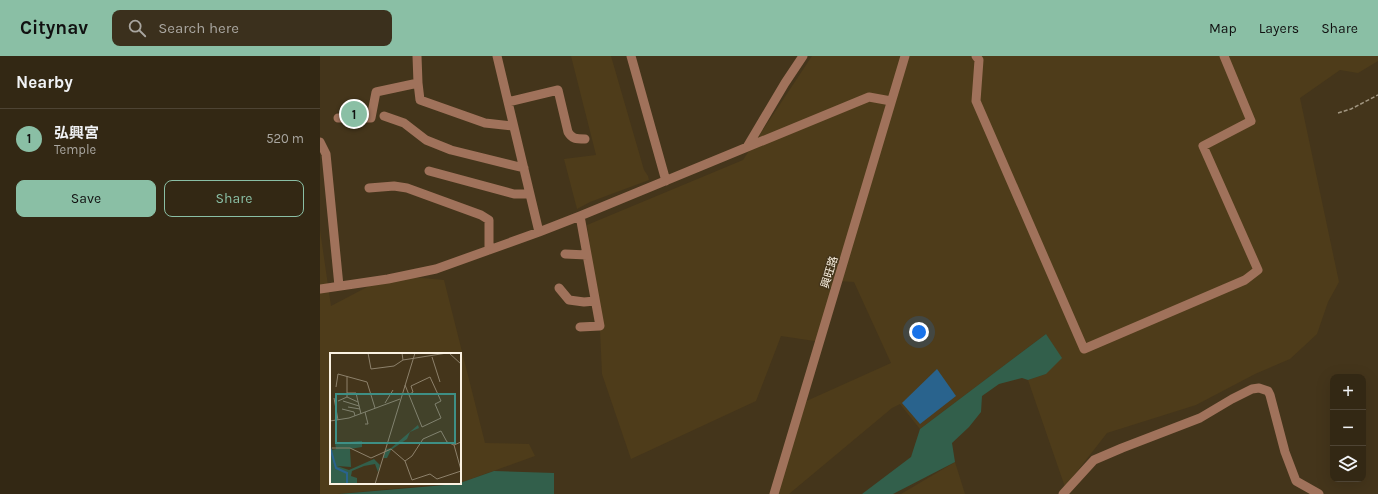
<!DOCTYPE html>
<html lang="en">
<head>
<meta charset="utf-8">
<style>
  body { margin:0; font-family:Karla,"Noto Sans TC",sans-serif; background:#3b301d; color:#f1f3f6 }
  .controls { position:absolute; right:12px; bottom:12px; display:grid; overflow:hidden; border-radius:8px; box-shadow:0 4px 16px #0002 }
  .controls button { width:36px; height:36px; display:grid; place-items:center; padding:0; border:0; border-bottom:1px solid #4e4434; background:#332814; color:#f1f3f6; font:20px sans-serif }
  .you { position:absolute; left:599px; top:276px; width:14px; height:14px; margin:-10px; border:3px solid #fff; border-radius:50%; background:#1a73e8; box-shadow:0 0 0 6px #1a73e833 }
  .badge { display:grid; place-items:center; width:26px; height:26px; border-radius:50%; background:#8abfa5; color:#111; font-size:13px; font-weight:700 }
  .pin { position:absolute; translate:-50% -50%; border:2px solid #fff; box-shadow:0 1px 4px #0006 }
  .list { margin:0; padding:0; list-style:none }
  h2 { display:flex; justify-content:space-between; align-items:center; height:52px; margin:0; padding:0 16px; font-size:17px }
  h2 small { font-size:13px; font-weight:400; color:#a9a6a0 }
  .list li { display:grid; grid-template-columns:26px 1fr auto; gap:12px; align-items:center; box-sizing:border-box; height:60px; padding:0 16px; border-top:1px solid #4e4434 }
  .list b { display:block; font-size:15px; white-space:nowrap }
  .list p { margin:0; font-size:13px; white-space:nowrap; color:#a9a6a0 }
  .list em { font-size:13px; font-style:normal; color:#a9a6a0 }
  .actions { display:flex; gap:8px; padding:12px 16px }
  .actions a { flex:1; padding:9px 0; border:1px solid #8abfa5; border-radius:8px; text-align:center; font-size:14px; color:#8abfa5 }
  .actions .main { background:#8abfa5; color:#111 }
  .icon { flex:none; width:22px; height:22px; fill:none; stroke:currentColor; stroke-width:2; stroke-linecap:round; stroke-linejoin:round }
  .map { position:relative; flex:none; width:1058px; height:438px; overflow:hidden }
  header { display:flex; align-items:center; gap:24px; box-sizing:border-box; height:56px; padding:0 20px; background:#8abfa5; color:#111 }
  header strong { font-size:19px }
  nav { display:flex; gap:22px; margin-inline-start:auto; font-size:14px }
  .search { width:280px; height:36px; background:#3b301d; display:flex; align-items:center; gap:10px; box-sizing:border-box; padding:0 14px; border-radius:8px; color:#a9a6a0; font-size:15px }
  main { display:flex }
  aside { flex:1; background:#332814 }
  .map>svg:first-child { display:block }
  .built { fill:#4e3c1a }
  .green { fill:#325f4b }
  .water { fill:#29638d }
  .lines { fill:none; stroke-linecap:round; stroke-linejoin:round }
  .path { stroke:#a29681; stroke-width:1.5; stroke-dasharray:4 2; stroke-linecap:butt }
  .minor { stroke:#a0725b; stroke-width:9 }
  .labels { text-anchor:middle; stroke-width:3; stroke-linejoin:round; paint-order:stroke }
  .street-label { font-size:11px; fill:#fbf2e2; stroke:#44351b }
  .inset-river { fill:none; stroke:#29638d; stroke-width:2 }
  .inset-road { fill:none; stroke:#8d816b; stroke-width:1 }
  .view { fill:#3e8f85; fill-opacity:0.15; stroke:#3e8f85; stroke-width:2 }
  .inset-edge { fill:none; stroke:#fbf2e2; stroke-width:2 }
</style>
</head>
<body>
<header>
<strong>Citynav</strong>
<div class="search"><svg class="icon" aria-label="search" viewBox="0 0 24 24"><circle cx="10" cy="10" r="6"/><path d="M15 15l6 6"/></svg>Search here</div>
<nav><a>Map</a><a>Layers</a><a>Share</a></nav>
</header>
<main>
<aside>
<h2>Nearby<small></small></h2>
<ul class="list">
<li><span class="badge">1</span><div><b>弘興宮</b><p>Temple</p></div><em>520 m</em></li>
</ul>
<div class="actions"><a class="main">Save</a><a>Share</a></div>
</aside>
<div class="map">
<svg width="1058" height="438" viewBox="0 0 1058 438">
  <rect width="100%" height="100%" fill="#44351b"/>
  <path class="built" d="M251,0h40l33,114 4,6 1,4 -59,22 -13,7 -13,-50 32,-4z
    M492,0h566v5l-20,12 -18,-3 -40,28 39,184 -11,20 -11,32 -27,25 -35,15 -59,31 -89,28 -42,54 -37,-107 18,-6v-40l-126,95 -20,-25 -8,4 -103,86h-13l26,-91 89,-40 -37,-81 -16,-1 -17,61 -40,-6 -25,65 -125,58 -29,-85 -2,-44 2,-3 -15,-102 156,-65z
    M0,174l11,76 59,-31 54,5 41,163 44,1 6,12 -75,27v-129h-129v129h126l-120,11h-17z
    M635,406l10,32h-64z"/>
  <path class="green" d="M726,278l16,24 -16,16 -18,6 -6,-2 -23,6 -17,12 -1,16 -12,15 -17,16 3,19 -62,32h-31l49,-37 9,-28z
    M174,415l60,2v21h-215l118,-10z"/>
  <path class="water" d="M617,313l19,27 -36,28 -18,-21z"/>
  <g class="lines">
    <path class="path" d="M1018,57l13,-4 27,-14"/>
    <path class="minor" d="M177,0l42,176
      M311,0l35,125
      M656,0l3,4 -3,41 108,248 161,-69 13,-10 -55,-124 48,-25 -27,-65
      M98,27l2,17 65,23 28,3
      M188,46l50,-12 10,42c4,7 8,7 17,7
      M64,60l20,7 22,17 25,10 73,18
      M18,62h33l5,-26 42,-9 -1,-27
      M0,86l6,12 13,132
      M427,91l38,-64 18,-27
      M109,115l85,23h16
      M49,132l25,-2 13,2 74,27 8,5v30
      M245,198l22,1
      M239,232l10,12 15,2 11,-1
      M0,233l68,-10 48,-10 103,-37 41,-16 289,-119 22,4
      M260,271l20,-1 -20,-110
      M454,438l131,-438
      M743,438l31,-34 28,-12 78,-30 32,-19 20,-10 7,-1 9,3 2,4 15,57 11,29 23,13"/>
  </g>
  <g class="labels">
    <g class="street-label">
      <text transform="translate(509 216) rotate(-73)" y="4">興旺路</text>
    </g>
  </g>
  <g transform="translate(10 297)">
    <rect width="131" height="131" fill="#44351b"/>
    <path d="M88,72l1,3 -9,4 -3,7 -16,11 -4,8h-4l3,-9 5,-1zM32,88v6l-12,2 1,18 -14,-1 12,4 25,-11 6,6 -2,7 -3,-8 -11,2 -12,5 -1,5 6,2v6h-27v-30l1,-4 5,-1 -1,-6z" fill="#325f4b"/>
    <path class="inset-river" d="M0,94l6,21 11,5v11"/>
    <path class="inset-road" d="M38,0l3,16 23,-3 9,-6M72,0l1,7 44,-7M119,0l12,11M102,4l8,25M75,32l17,42 19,-9 -6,-14 6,-3 -11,-24 -19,9 2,6 -3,2M6,34l2,-13 29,8 8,26M17,40h9l5,21M17,44l11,5M4,45l4,22M8,48l9,-4v-21M13,48l16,5M55,50l8,-13M18,54l12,2M12,56l12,3 1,4M0,68l19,-3 51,-19M35,71h3l-3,-12M124,92l7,25M2,95h18l21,10 20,-9 14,12 7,19 18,-6 7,5 24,-8M75,108l7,-5 11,-17 18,-8 6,11 7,3 7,-3M45,131l40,-131"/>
    <path class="view" d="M6,41h119v49h-119z"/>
    <rect width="131" height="131" class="inset-edge"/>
  </g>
</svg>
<div class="controls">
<button>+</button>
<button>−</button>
<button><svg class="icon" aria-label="layers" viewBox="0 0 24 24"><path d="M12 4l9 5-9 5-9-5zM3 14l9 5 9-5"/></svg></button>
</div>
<div class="you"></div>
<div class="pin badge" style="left:34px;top:58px">1</div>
</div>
</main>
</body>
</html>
